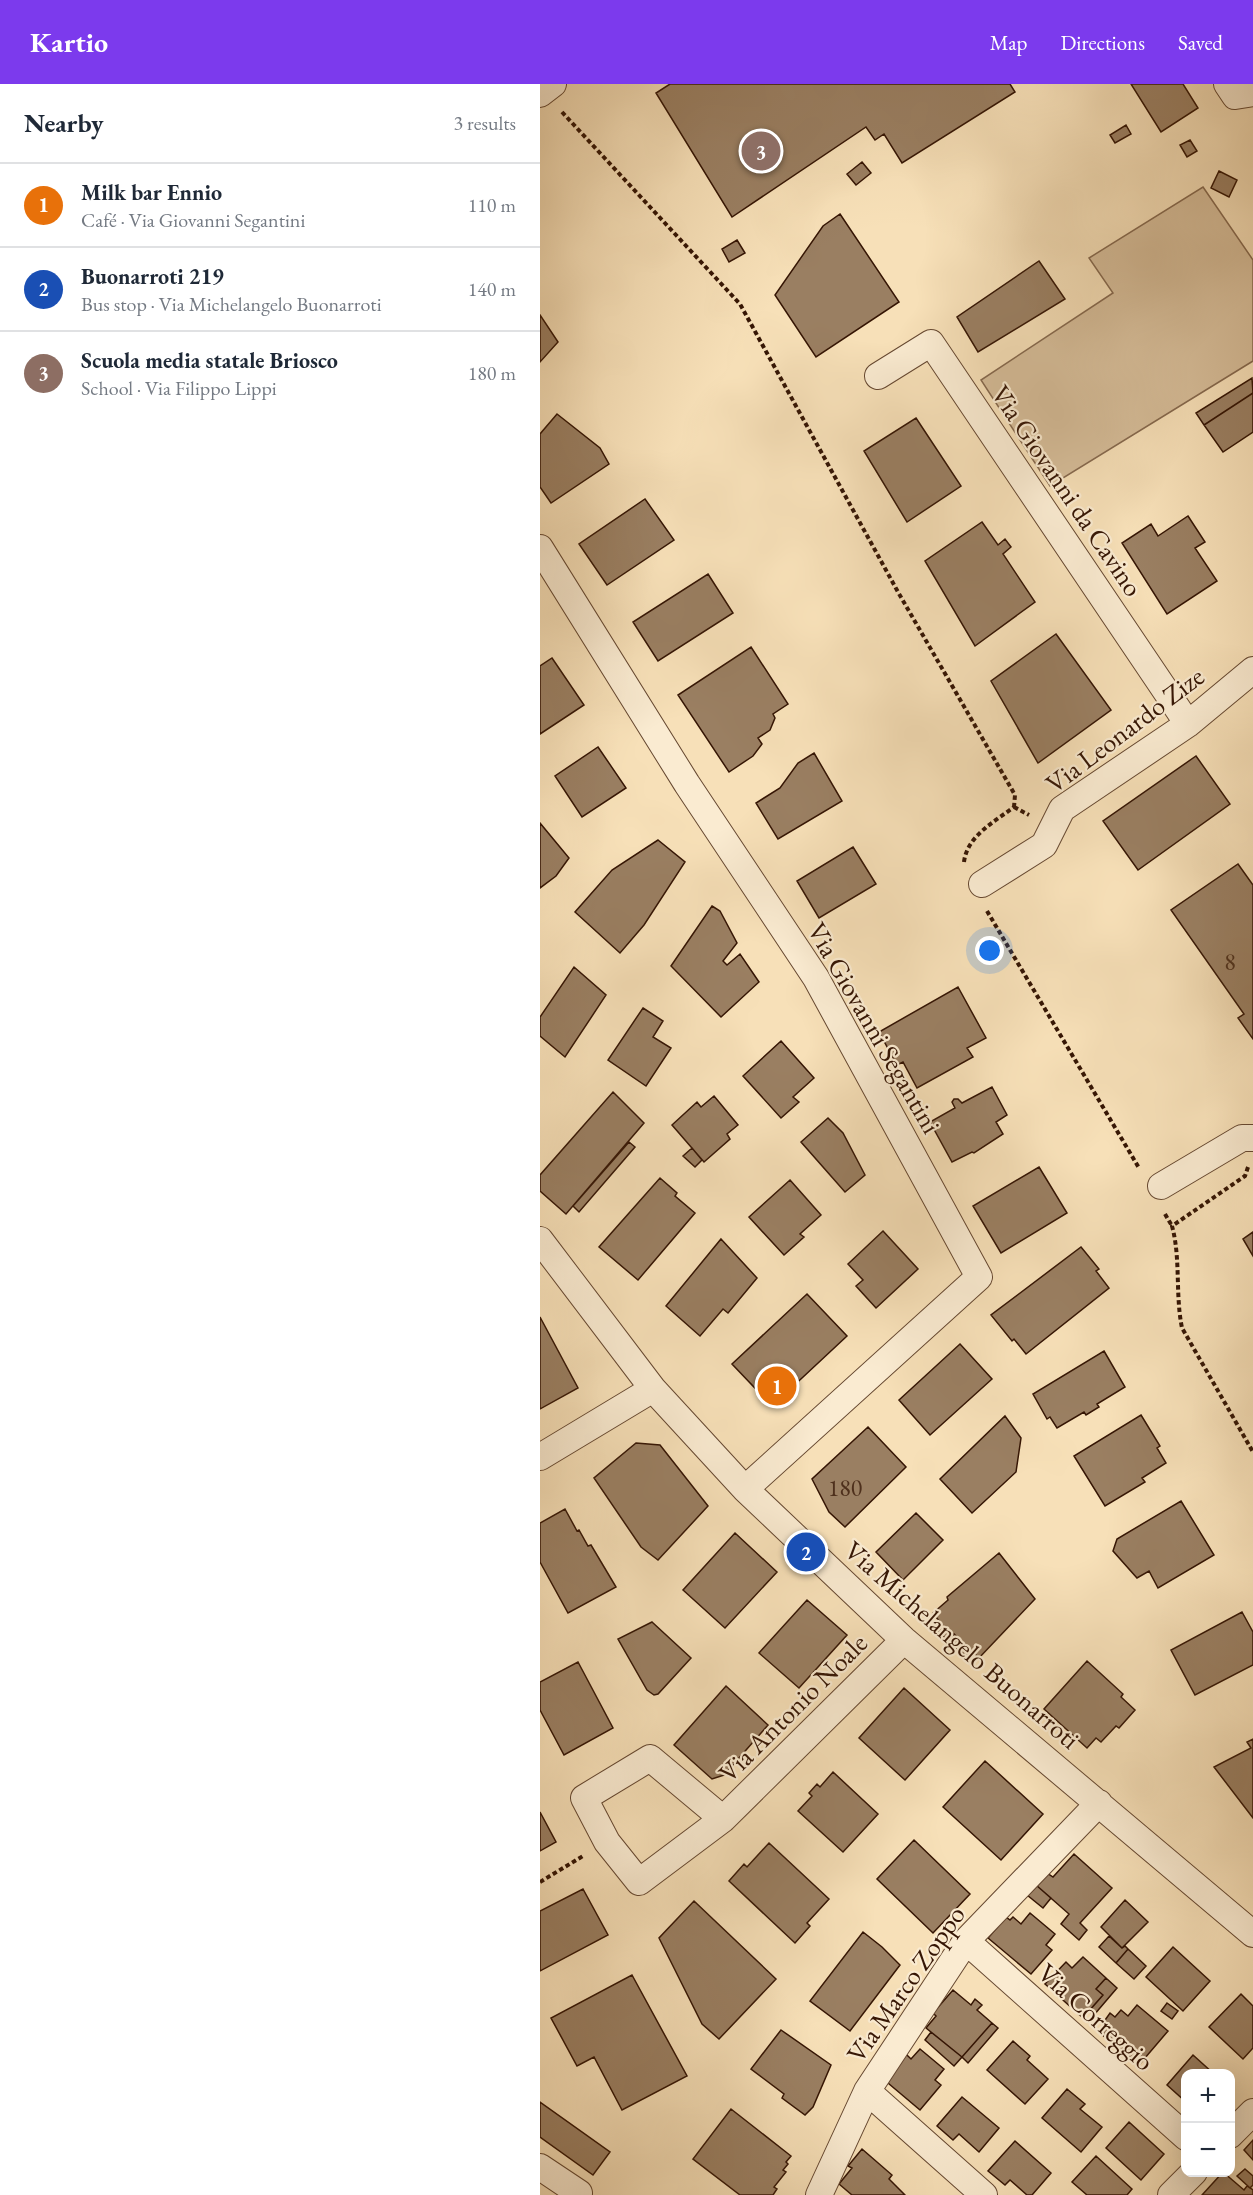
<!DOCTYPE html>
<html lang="en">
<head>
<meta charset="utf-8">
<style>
  body { margin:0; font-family:"EB Garamond",serif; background:#f2f2f3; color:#1f2937 }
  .controls { position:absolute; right:18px; bottom:18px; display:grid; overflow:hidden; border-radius:12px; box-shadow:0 6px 24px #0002 }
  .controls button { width:54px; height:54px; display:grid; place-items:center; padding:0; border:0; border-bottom:2px solid #e0e1e3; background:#fff; color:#1f2937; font:30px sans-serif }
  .you { position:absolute; left:450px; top:867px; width:21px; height:21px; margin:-15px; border:4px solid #fff; border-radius:50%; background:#1a73e8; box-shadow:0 0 0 9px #1a73e833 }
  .badge { display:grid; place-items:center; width:39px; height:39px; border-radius:50%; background:#7c3aed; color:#fff; font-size:20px; font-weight:700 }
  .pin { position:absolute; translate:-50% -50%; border:3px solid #fff; box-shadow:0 2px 6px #0006 }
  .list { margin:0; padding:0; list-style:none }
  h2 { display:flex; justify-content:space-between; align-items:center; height:78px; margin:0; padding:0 24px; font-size:26px }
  h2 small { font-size:20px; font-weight:400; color:#747a83 }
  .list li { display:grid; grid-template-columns:39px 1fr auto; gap:18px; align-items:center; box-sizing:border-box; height:84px; padding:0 24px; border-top:2px solid #e0e1e3 }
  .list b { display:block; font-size:22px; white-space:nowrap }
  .list p { margin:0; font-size:20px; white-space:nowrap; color:#747a83 }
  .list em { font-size:20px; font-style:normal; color:#747a83 }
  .map { position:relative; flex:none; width:713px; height:2111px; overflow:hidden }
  header { display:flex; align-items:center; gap:36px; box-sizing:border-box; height:84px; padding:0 30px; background:#7c3aed; color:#fff }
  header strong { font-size:28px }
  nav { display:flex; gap:33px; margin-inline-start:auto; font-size:21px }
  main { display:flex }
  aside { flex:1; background:#fff }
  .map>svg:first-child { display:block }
  .green { fill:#d6bd99; stroke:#86694e; stroke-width:1.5 }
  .building { fill:#9a7f62; stroke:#351504; stroke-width:1.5 }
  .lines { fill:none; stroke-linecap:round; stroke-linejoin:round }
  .minor-casing { stroke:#664831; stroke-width:28 }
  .path { stroke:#351504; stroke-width:4; stroke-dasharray:4.5 3; stroke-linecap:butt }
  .minor { stroke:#faebd1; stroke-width:26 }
  .labels { text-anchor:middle; stroke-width:4.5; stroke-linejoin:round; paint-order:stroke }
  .number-label { font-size:24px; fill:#4e301c }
  .street-label { font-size:27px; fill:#351504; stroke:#faebd1 }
</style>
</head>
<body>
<header>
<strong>Kartio</strong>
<nav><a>Map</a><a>Directions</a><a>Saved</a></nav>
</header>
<main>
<aside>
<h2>Nearby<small>3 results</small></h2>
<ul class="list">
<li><span class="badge" style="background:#e8710a">1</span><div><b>Milk bar Ennio</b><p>Café · Via Giovanni Segantini</p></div><em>110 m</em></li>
<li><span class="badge" style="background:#1a4fb4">2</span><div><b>Buonarroti 219</b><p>Bus stop · Via Michelangelo Buonarroti</p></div><em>140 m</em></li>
<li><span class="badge" style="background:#8d6e63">3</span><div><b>Scuola media statale Briosco</b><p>School · Via Filippo Lippi</p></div><em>180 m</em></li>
</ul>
</aside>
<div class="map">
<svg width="713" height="2111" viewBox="0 0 713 2111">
  <rect width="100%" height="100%" fill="#f7e0b8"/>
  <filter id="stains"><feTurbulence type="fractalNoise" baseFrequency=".00333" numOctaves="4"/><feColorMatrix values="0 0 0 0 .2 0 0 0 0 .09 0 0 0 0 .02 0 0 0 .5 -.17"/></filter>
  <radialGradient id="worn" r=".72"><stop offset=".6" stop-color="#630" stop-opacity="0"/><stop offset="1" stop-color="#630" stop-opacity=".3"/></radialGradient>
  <path class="green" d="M663,103l50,73v101l-203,125 -69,-106 132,-87 -24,-35z"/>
  <path class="building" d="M130,0h340l5,8 -113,71 -18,-29 -9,6 -9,-13 -134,90 -76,-124z
    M591,0h52l15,24 -37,24z
    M586,41l5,9 -16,9 -5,-8z
    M650,56l7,11 -10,6 -7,-12z
    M322,78l9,11 -15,12 -9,-11z
    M679,87l18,9 -8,17 -18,-9z
    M300,130l59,88 -83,55 -41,-62 48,-69z
    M197,156l8,13 -16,9 -7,-13z
    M499,177l26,38 -87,53 -21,-35z
    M0,231l18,27 -18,20z
    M712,294l1,15 -49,32 -8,-12z
    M713,309v39l-30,20 -19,-27z
    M17,330l43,34 9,16 -58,39 -11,-16v-53z
    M376,334l45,68 -54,36 -43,-71z
    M105,415l29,41 -67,45 -28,-41z
    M648,432l17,26 -10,6 22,33 -50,33 -45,-71 29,-19 7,12z
    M442,438l16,23 7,-6 6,8 -8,7 32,48 -60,44 -50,-85z
    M168,490l25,39 -75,48 -25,-39z
    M516,550l55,76 -73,53 -47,-82z
    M211,563l37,57 -15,10 2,4 -5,12 -12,8 4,6 -9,12 -24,16 -51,-77z
    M12,574l32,47 -44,29v-68z
    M58,663l28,41 -44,29 -27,-41z
    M274,669l28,48 -64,38 -22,-36 24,-15 18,-25z
    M656,672l34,48 -92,66 -35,-49z
    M0,739l29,35 -13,18 -16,12z
    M118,756l27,22 -41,63 -24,28 -45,-41 37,-42z
    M313,763l23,37 -57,34 -22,-37z
    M698,780l15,21v154l-15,-21 6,-4 -73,-104z
    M172,822l8,5 17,32 -14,18 4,4 13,-11 19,28 -38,35 -50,-51z
    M34,883l32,28 -41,62 -25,-21v-19z
    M418,903l28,51 -19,10 6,9 -56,31 -14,-26 -6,3 -18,-33z
    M103,924l20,13 -10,16 18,11 -25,38 -38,-26z
    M241,957l33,37 -21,19 6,5 -18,16 -38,-42z
    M452,1003l15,28 -11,7 7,12 -29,19 -2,-1 -20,10 -22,-40 25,-14 -3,-6 2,-3h4l4,4z
    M73,1008l31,31 -78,91 -26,-23v-16z
    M174,1012l24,29 -11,9 3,5 -26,23 -32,-37 25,-23 4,5z
    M288,1034l15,15 22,42 -20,17 -44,-50z
    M89,1058l6,5 -56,65 -6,-6z
    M152,1064l10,12 -7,7 -12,-11z
    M499,1083l28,46 -66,40 -28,-47z
    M120,1094l17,15 -2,3 20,17 -57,67 -39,-33z
    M250,1096l31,35 -21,19 4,3 -20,18 -35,-38z
    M343,1147l35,38 -42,39 -20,-22 7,-6 -15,-16z
    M713,1148v24l-10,-17z
    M181,1155l36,39 -29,35 -5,-4 -23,27 -34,-30z
    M541,1163l18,22 -3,2 13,17 -83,66 -12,-15 -2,2 -21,-26z
    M267,1210l40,42 -75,70 -40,-42z
    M0,1233l38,71 -38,21z
    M420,1260l32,35 -62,56 -31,-35z
    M564,1267l21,36 -28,17 2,3 -13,8 -2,-3 -27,16 -7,-11 -3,2 -14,-25z
    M601,1331l19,31 -3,2 9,15 -24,15 3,4 -40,24 -31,-50z
    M465,1332l16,22 -5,34 -44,41 -32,-34z
    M328,1343l38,40 -61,60 -16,-15 -17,-33z
    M96,1359l24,2 48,61 -50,54 -17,-13 -47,-69z
    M641,1417l33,54 -56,33 -9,-17 -12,7 -24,-27 4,-12z
    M25,1425l12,22 2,-1 9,16 3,-1 25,42 -48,26 -28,-51v-39z
    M376,1429l27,27 -40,40 -27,-28z
    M195,1449l42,39 -52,56 -42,-38z
    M459,1469l36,46 -56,59 -6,-6 -5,6 -16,-14 6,-6 -4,-4 -5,7 -16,-14 6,-6 -6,-8 15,-13 -1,-3z
    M267,1516l40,35 -48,53 -40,-35z
    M702,1528l11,20v33l-58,30 -24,-45z
    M112,1538l39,36 -33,36 -4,1 -7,-5 -29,-51z
    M547,1577l36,33 -2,3 14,13 -16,18 -3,-2 -15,16 -5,-4 -9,10 -43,-39z
    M38,1578l35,66 -49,27 -24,-45v-28z
    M186,1602l42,39 -44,50 -12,4 -38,-34z
    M364,1604l46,42 -45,50 -46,-42z
    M713,1655v79l-39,-51 37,-19 -4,-6z
    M445,1677l58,53 -42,46 -58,-53z
    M293,1688l45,42 -35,38 -45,-41 14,-15 -3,-3 8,-9 3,3z
    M0,1728l16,30 -16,9z
    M374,1756l56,54 -37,39 -56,-54z
    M229,1759l60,56 -22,24 3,3 -15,17 -66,-62 15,-17 3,3z
    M534,1770l38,34 -32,35 7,7 -8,10 -18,-16 8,-10 -33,-29 11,-12 6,4z
    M496,1801l15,13 -8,10 -16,-13z
    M43,1805l25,46 -68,36v-60z
    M585,1816l23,22 -26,26 -21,-21z
    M154,1817l82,78 -57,60 -17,-15 -43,-86z
    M490,1829l25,21 -9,11 6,5 -21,24 -43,-36 18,-21 4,3 3,-3 8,7z
    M323,1848l19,15 18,18 -50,66 -40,-30z
    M569,1852l13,12 3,-2 3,3 -12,14 -17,-16z
    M633,1863l37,34 -27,30 -37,-34z
    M588,1865l18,17 -12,13 -18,-16z
    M543,1873l23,21 -10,11 7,6 -20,23 -38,-34 21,-22 6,6z
    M92,1891l55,101 -65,34 -28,-53 -17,9 -26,-48z
    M566,1894l11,10 -23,27 -5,-4 14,-16 -7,-6z
    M413,1906l18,15 4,-6 7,6 -5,5 15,13 -30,34 -36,-29 10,-12 -3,-3z
    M701,1910l12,12v42l-10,11 -34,-32z
    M627,1919l11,8 -6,8 -11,-8z
    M597,1921l31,26 -29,34 -38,-31 6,-7 -4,-4 7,-10 5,4 6,-7 7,6z
    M452,1939l6,5 -30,35 -6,-6z
    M241,1946l50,35 -18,42 -8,8 -23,-17 2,-4 -33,-25z
    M391,1948l31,25 -8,9 -29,-26z
    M473,1957l17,15 -3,4 21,19 -23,25 -38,-34z
    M380,1965l24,20 -9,11 6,5 -21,25 -38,-32 22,-26 7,7z
    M653,1971l21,19h-28v28l-19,-17z
    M527,2005l18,15 -5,5 22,18 -21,25 -39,-34z
    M422,2013l37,31 -20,24 -20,-18 -6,6 -16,-14z
    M0,2018l70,50 -17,23 -53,-38z
    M191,2025l60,47 -5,6 2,2 -5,6 3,2 -12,15 3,2 -4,6h-33l-47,-36z
    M589,2038l35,32 -23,26 -35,-32z
    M713,2056v20l-9,-10z
    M475,2057l36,32 -19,22h-5l-17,-15 -5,5 -17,-14z
    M322,2065l30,26 -3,4 16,16h-53l-13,-11 13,-16 -4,-2z
    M556,2072l36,33 -5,6h-40l-15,-13z
    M705,2085l8,7v9l-3,3 -13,-12z
    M683,2088l21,18 3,-4 6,4v5h-51z"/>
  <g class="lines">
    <g class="minor-casing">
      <path id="minor" d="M687,0l8,12 18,-3
        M0,10l13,-10
        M338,292l53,-33 257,381
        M0,464l147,236 129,194 163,299 -234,212
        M442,800l62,-39 18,-36 126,-85 65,-54
        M621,1102l81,-48h11
        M0,1156l113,149 92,100 159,151 349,294
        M0,1373l113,-68
        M183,1735l-73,-61 -66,40 23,44 32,40 84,-63 181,-179
        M426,1857l220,196
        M327,2007l117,104
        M690,2051l23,-23
        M0,2083l39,26 -1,2
        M279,2111l48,-104 99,-150 133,-138
        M631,2111l23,-23"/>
    </g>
    <path class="path" d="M22,28l178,192 158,288 117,203 -1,12
      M474,723l15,8
      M424,778c3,-26 30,-40 50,-55
      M447,827l152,257
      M708,1083l-3,9 -73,50c9,33 3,68 10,102l71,124
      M625,1130l7,12
      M0,1798l43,-26"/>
    <use href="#minor" class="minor"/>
  </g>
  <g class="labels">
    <g class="number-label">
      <text x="690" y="886">8</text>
      <text x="305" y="1412">180</text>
    </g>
    <g class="street-label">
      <text transform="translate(527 407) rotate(56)" y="9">Via Giovanni da Cavino</text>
      <text transform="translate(585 646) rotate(-37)" y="9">Via Leonardo Zize</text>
      <text transform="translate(334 944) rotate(60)" y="9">Via Giovanni Segantini</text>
      <text transform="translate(422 1561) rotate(41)" y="9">Via Michelangelo Buonarroti</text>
      <text transform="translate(253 1624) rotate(-45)" y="9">Via Antonio Noale</text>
      <text transform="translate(366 1900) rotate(-55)" y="9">Via Marco Zoppo</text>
      <text transform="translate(556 1933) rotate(42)" y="9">Via Correggio</text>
    </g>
  </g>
  <rect width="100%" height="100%" filter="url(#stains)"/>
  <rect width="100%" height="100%" fill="url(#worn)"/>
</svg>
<div class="controls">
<button>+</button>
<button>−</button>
</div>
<div class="you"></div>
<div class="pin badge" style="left:237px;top:1302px;background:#e8710a">1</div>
<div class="pin badge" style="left:266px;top:1468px;background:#1a4fb4">2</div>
<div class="pin badge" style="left:221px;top:67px;background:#8d6e63">3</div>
</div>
</main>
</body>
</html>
